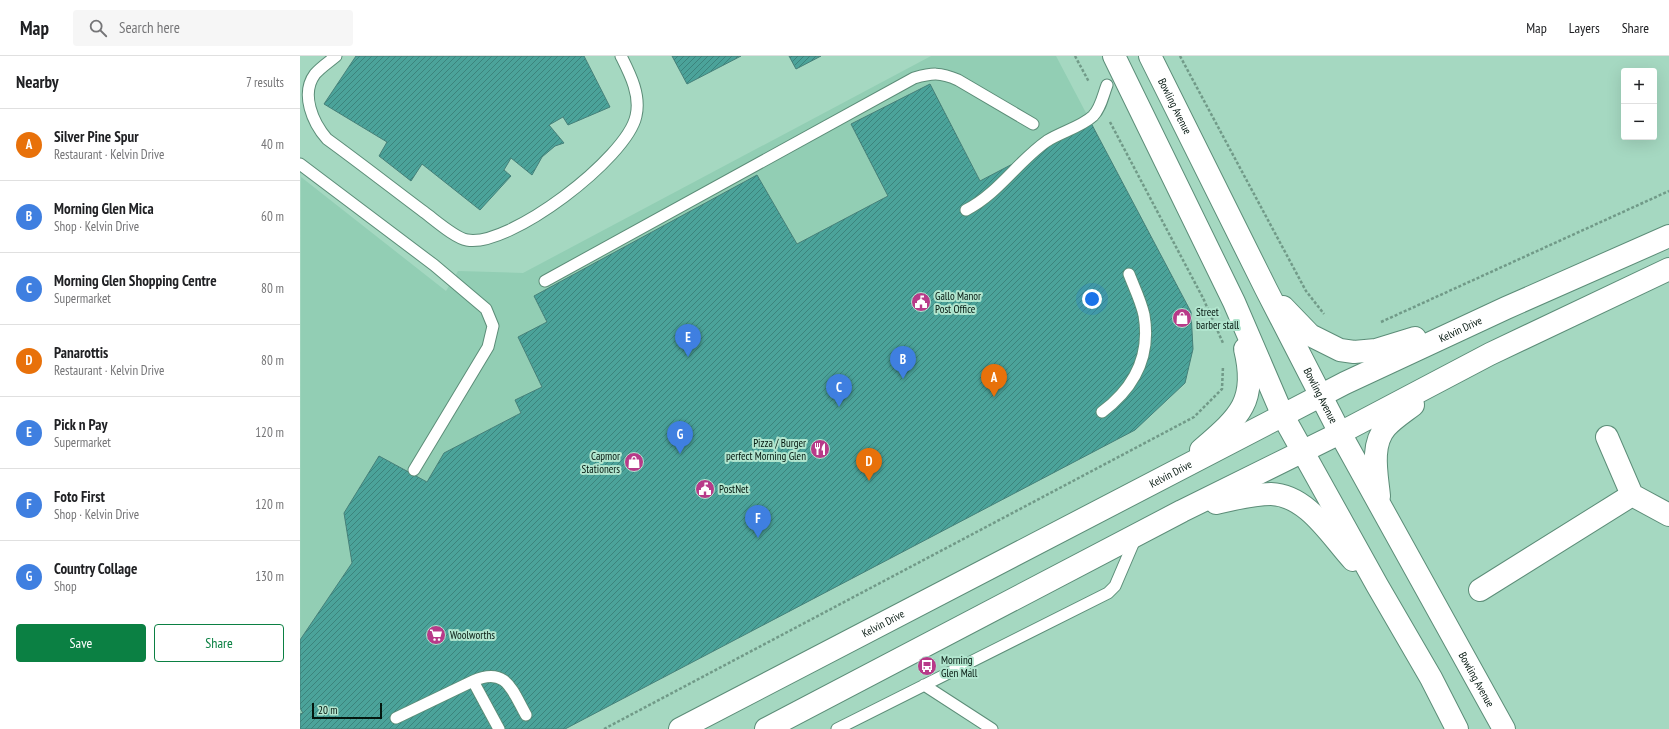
<!DOCTYPE html>
<html lang="en">
<head>
<meta charset="utf-8">
<style>
  body { margin:0; font-family:"PT Sans Narrow",sans-serif; background:#f6f6f6; color:#202124 }
  .controls { position:absolute; right:12px; top:12px; display:grid; overflow:hidden; border-radius:4px; box-shadow:0 4px 16px #0002 }
  .controls button { width:36px; height:36px; display:grid; place-items:center; padding:0; border:0; border-bottom:1px solid #e0e0e0; background:#fff; color:#202124; font:20px sans-serif }
  .scale { position:absolute; left:12px; bottom:10px; width:70px; box-sizing:border-box; padding-left:4px; border:2px solid #04170f; border-top:0; font-size:11px; line-height:14px; white-space:nowrap; color:#04170f; -webkit-text-stroke:3px #b1e5ce; paint-order:stroke }
  .you { position:absolute; left:792px; top:243px; width:14px; height:14px; margin:-10px; border:3px solid #fff; border-radius:50%; background:#1a73e8; box-shadow:0 0 0 6px #1a73e833 }
  .badge { display:grid; place-items:center; width:26px; height:26px; border-radius:50%; background:#0b8043; color:#fff; font-size:13px; font-weight:700 }
  .pin { position:absolute; translate:-50% -33px; filter:drop-shadow(0 1px 2px #0008) }
  .pin::after { content:''; position:absolute; top:21px; width:14px; height:12px; background:inherit; clip-path:polygon(0 0,100% 0,50% 100%) }
  .list { margin:0; padding:0; list-style:none }
  h2 { display:flex; justify-content:space-between; align-items:center; height:52px; margin:0; padding:0 16px; font-size:17px }
  h2 small { font-size:13px; font-weight:400; color:#757577 }
  .list li { display:grid; grid-template-columns:26px 1fr auto; gap:12px; align-items:center; box-sizing:border-box; height:72px; padding:0 16px; border-top:1px solid #e0e0e0 }
  .list b { display:block; font-size:15px; white-space:nowrap }
  .list p { margin:0; font-size:13px; white-space:nowrap; color:#757577 }
  .list em { font-size:13px; font-style:normal; color:#757577 }
  .actions { display:flex; gap:8px; padding:12px 16px }
  .actions a { flex:1; padding:9px 0; border:1px solid #0b8043; border-radius:4px; text-align:center; font-size:14px; color:#0b8043 }
  .actions .main { background:#0b8043; color:#fff }
  .icon { flex:none; width:22px; height:22px; fill:none; stroke:currentColor; stroke-width:2; stroke-linecap:round; stroke-linejoin:round }
  .map { position:relative; flex:none; width:1369px; height:673px; overflow:hidden }
  header { display:flex; align-items:center; gap:24px; box-sizing:border-box; height:56px; padding:0 20px; background:#fff; border-bottom:1px solid #e0e0e0 }
  header strong { font-size:19px }
  nav { display:flex; gap:22px; margin-inline-start:auto; font-size:14px }
  .search { width:280px; height:36px; background:#f6f6f6; display:flex; align-items:center; gap:10px; box-sizing:border-box; padding:0 14px; border-radius:4px; color:#757577; font-size:15px }
  main { display:flex }
  aside { flex:1; background:#fff }
  .map>svg:first-child { display:block }
  .built { fill:#92ceb4 }
  .building { fill:url(#building-hatch); stroke:#468079 }
  .lines { fill:none; stroke-linecap:round; stroke-linejoin:round }
  .lane-casing { stroke:#5c8d78; stroke-width:13 }
  .street-casing { stroke:#5c8d78; stroke-width:24 }
  .secondary-casing { stroke:#5c8d78; stroke-width:24 }
  .path { stroke:#719a88; stroke-width:2.5; stroke-dasharray:3 2; stroke-linecap:butt }
  .lane { stroke:#fff; stroke-width:11 }
  .street { stroke:#fff; stroke-width:22 }
  .secondary { stroke:#fff; stroke-width:22 }
  .labels { text-anchor:middle; stroke-width:4; stroke-linejoin:round; paint-order:stroke }
  .street-label { font-size:11px; fill:#04170f; stroke:#b1e5ce }
  .poi-label { font-size:11px; fill:#04170f; stroke:#b1e5ce; text-anchor:start }
</style>
</head>
<body>
<header>
<strong>Map</strong>
<div class="search"><svg class="icon" aria-label="search" viewBox="0 0 24 24"><circle cx="10" cy="10" r="6"/><path d="M15 15l6 6"/></svg>Search here</div>
<nav><a>Map</a><a>Layers</a><a>Share</a></nav>
</header>
<main>
<aside>
<h2>Nearby<small>7 results</small></h2>
<ul class="list">
<li><span class="badge" style="background:#e8710a">A</span><div><b>Silver Pine Spur</b><p>Restaurant · Kelvin Drive</p></div><em>40 m</em></li>
<li><span class="badge" style="background:#3f7fe0">B</span><div><b>Morning Glen Mica</b><p>Shop · Kelvin Drive</p></div><em>60 m</em></li>
<li><span class="badge" style="background:#3f7fe0">C</span><div><b>Morning Glen Shopping Centre</b><p>Supermarket</p></div><em>80 m</em></li>
<li><span class="badge" style="background:#e8710a">D</span><div><b>Panarottis</b><p>Restaurant · Kelvin Drive</p></div><em>80 m</em></li>
<li><span class="badge" style="background:#3f7fe0">E</span><div><b>Pick n Pay</b><p>Supermarket</p></div><em>120 m</em></li>
<li><span class="badge" style="background:#3f7fe0">F</span><div><b>Foto First</b><p>Shop · Kelvin Drive</p></div><em>120 m</em></li>
<li><span class="badge" style="background:#3f7fe0">G</span><div><b>Country Collage</b><p>Shop</p></div><em>130 m</em></li>
</ul>
<div class="actions"><a class="main">Save</a><a>Share</a></div>
</aside>
<div class="map">
<svg width="1369" height="673" viewBox="0 0 1369 673">
  <defs>
    <pattern id="building-hatch" width="6" height="6" patternUnits="userSpaceOnUse"><rect width="6" height="6" fill="#4ba39a"/><path d="M-1 1l2-2M0 6l6-6M5 7l2-2" fill="none" stroke="#3c847c"/></pattern>
  </defs>
  <rect width="100%" height="100%" fill="#a5d8c1"/>
  <path class="built" d="M631,0h125l135,256 2,37 -8,34 -50,47 -570,299h-265l1,-552 145,114 12,-20 65,2z"/>
  <path class="building" d="M56,0h228l26,51 -42,18 -5,-8 -14,8 15,18 -9,3 -13,11 -10,18 -21,-17 -7,12 7,6 -31,34 -58,-46 -11,17 -32,-25 8,-14 -63,-38z
    M372,0h69l-54,28z
    M489,0h32l-25,13z
    M630,28l50,97 111,-58 100,189 2,37 -8,34 -50,47 -570,299h-265v-15l3,-1 -3,-5v-68l52,-77 -8,-50 35,-57 48,26 17,-29 77,-40 -6,-13 27,-13 -24,-50 29,-15 -13,-26 223,-121 40,69 91,-48 -37,-72z"/>
  <g class="lines">
    <g class="lane-casing">
      <path id="lane" d="M36,0c-7,6 -15,11 -21,18 -15,20 -2,49 12,65 33,24 65,49 97,73 11,8 31,26 43,28 42,8 160,-82 169,-124 5,-21 -6,-42 -15,-60
        M0,108l134,101 52,44 7,17 -5,21 -74,123
        M666,154c32,-16 52,-49 81,-69 14,-9 34,-14 46,-25 8,-8 10,-21 14,-31
        M245,225l369,-203c18,-5 26,-6 44,2l75,44
        M802,356c32,-24 49,-56 42,-97 -3,-14 -10,-28 -15,-41
        M173,625l26,48
        M624,629l68,44
        M96,662l77,-37c33,-15 39,9 53,34
        M537,673l271,-136 7,-7 21,-49"/>
    </g>
    <g class="street-casing">
      <path id="street" d="M1307,381l25,58 37,20
        M1180,534l152,-95"/>
    </g>
    <g class="secondary-casing">
      <g id="secondary">
        <path d="M814,0l120,246 49,114 94,169 54,93 26,51"/>
        <path id="s1" d="M850,0l116,233 74,144 164,296"/>
        <path d="M983,251l27,28 30,15 14,2 22,-2 39,-12"/>
        <path d="M901,394c38,-33 57,-48 44,-101"/>
        <path d="M1079,440c-2,-21 -9,-51 7,-69 7,-8 18,-15 27,-22"/>
        <path d="M916,447c18,-4 37,-9 55,-9 36,1 60,42 82,66"/>
        <path id="s2" d="M380,673l665,-346 161,-75 163,-72"/>
        <path d="M466,673l416,-218 158,-78 150,-79 179,-85"/>
      </g>
    </g>
    <path class="path" d="M775,0l14,26
      M880,0l126,235 18,23
      M810,66l93,176 20,45
      M1081,266l288,-131
      M304,673l590,-312 28,-28 1,-23"/>
    <use href="#lane" class="lane"/>
    <use href="#street" class="street"/>
    <use href="#secondary" class="secondary"/>
  </g>
  <defs>
    <g id="civic-disc" transform="scale(1)"><circle r="9.5" fill="#b83a89" stroke="#b1e5ce"/><path d="M-.6-6.5H3V-4.5H.6V-3L4-1V1h2V6H-6V1h2V-1L-.6-3ZM-1.2 2.5V6h2.4V2.5Z" fill="#fff"/></g>
    <g id="shop-disc" transform="scale(1)"><circle r="9.5" fill="#b83a89" stroke="#b1e5ce"/><path d="M-5-2.5h2.3a2.7 3.5 0 0 1 5.4 0H5L5.5 6h-11ZM-1.5-2.5h3a1.5 2.3 0 0 0-3 0Z" fill="#fff"/></g>
    <g id="restaurant-disc" transform="scale(1)"><circle r="9.5" fill="#b83a89" stroke="#b1e5ce"/><path d="M-5-6h1v4h1v-4h1v4h1v-4h1v5L-1.5 .5V6h-2V.5L-5-1ZM5-6V6H3V1.5H1.5Q1.5-4 5-6Z" fill="#fff"/></g>
    <g id="supermarket-disc" transform="scale(1)"><circle r="9.5" fill="#b83a89" stroke="#b1e5ce"/><path d="M-6-5.5h2.5l.6 2H6L4.5 2H-2.5L-4.4-4H-6ZM-1.5 3.2a1.3 1.3 0 1 0 .1 0ZM3 3.2a1.3 1.3 0 1 0 .1 0Z" fill="#fff"/></g>
    <g id="bus-disc" transform="scale(1)"><circle r="9.5" fill="#b83a89" stroke="#b1e5ce"/><path d="M-5-6H5V4H4V6H2V4H-2V6H-4V4H-5ZM-3.5-4V0h7V-4ZM-3.5 1.2v1.5H-2V1.2ZM2 1.2v1.5H3.5V1.2Z" fill="#fff"/></g>
  </defs>
  <g fill-rule="evenodd">
    <use href="#civic-disc" x="621" y="246"/>
    <use href="#shop-disc" x="882" y="262"/>
    <use href="#restaurant-disc" x="520" y="393"/>
    <use href="#shop-disc" x="334" y="406"/>
    <use href="#civic-disc" x="405" y="433"/>
    <use href="#supermarket-disc" x="136" y="579"/>
    <use href="#bus-disc" x="627" y="610"/>
  </g>
  <g class="labels">
    <g class="street-label">
      <text dy="4" stroke="none"><textPath href="#s1" startOffset="56">Bowling Avenue</textPath></text>
      <text dy="4" stroke="none"><textPath href="#s2" startOffset="877">Kelvin Drive</textPath></text>
      <text dy="4" stroke="none"><textPath href="#s1" startOffset="380">Bowling Avenue</textPath></text>
      <text dy="4" stroke="none"><textPath href="#s2" startOffset="553">Kelvin Drive</textPath></text>
      <text dy="4" stroke="none"><textPath href="#s2" startOffset="229">Kelvin Drive</textPath></text>
      <text dy="4" stroke="none"><textPath href="#s1" startOffset="704">Bowling Avenue</textPath></text>
    </g>
    <g class="poi-label">
      <text x="635" y="244">Gallo Manor<tspan x="635" dy="13">Post Office</tspan></text>
      <text x="896" y="260">Street<tspan x="896" dy="13">barber stall</tspan></text>
      <text x="506" y="391" text-anchor="end">Pizza / Burger<tspan x="506" dy="13">perfect Morning Glen</tspan></text>
      <text x="320" y="404" text-anchor="end">Capmor<tspan x="320" dy="13">Stationers</tspan></text>
      <text x="419" y="437">PostNet</text>
      <text x="150" y="583">Woolworths</text>
      <text x="641" y="608">Morning<tspan x="641" dy="13">Glen Mall</tspan></text>
    </g>
  </g>
</svg>
<div class="controls">
<button>+</button>
<button>−</button>
</div>
<div class="scale">20 m</div>
<div class="you"></div>
<div class="pin badge" style="left:694px;top:341px;background:#e8710a">A</div>
<div class="pin badge" style="left:603px;top:323px;background:#3f7fe0">B</div>
<div class="pin badge" style="left:539px;top:351px;background:#3f7fe0">C</div>
<div class="pin badge" style="left:569px;top:425px;background:#e8710a">D</div>
<div class="pin badge" style="left:388px;top:301px;background:#3f7fe0">E</div>
<div class="pin badge" style="left:458px;top:482px;background:#3f7fe0">F</div>
<div class="pin badge" style="left:380px;top:398px;background:#3f7fe0">G</div>
</div>
</main>
</body>
</html>
